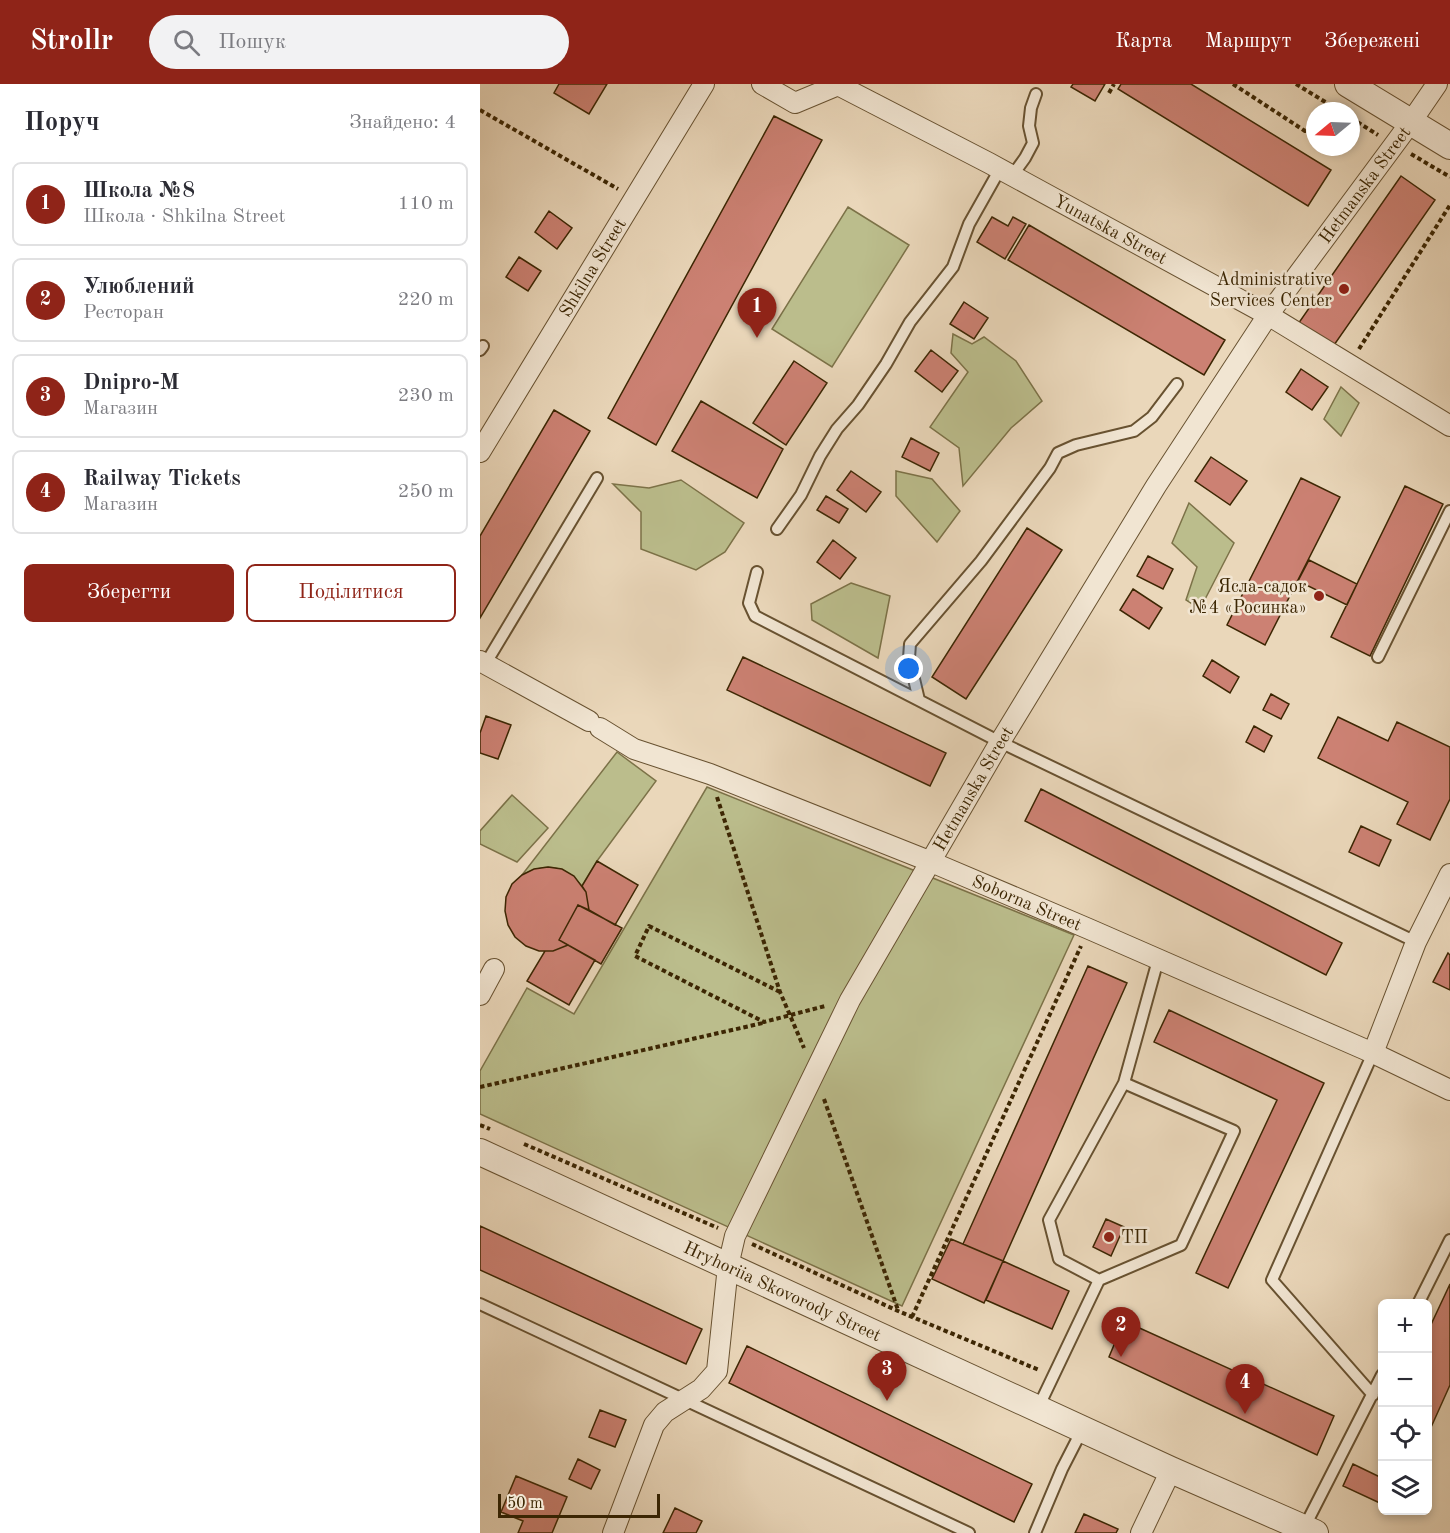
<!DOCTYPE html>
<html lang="uk">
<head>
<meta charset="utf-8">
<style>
  body { margin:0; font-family:"Old Standard TT",serif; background:#f2f2f3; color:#2b2b33 }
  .controls { position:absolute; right:18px; bottom:18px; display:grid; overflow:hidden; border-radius:9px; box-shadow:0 3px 9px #0003 }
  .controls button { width:54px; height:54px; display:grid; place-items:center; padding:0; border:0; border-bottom:2px solid #e1e1e2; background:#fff; color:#2b2b33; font:30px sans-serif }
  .compass { position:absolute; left:826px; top:18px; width:54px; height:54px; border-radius:50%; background:#fff; box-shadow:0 3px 9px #0003; rotate:251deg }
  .scale { position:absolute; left:18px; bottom:15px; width:162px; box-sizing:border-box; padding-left:6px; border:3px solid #3c2603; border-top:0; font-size:16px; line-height:21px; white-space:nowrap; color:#3c2603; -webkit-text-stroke:4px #f1e5d2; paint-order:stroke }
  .you { position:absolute; left:429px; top:585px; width:21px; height:21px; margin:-15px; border:4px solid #fff; border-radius:50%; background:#1a73e8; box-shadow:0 0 0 9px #1a73e833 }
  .badge { display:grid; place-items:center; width:39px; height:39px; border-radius:50%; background:#8f2418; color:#fff; font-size:20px; font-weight:700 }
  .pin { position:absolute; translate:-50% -50px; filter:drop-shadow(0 2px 3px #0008) }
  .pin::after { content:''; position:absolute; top:32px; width:21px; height:18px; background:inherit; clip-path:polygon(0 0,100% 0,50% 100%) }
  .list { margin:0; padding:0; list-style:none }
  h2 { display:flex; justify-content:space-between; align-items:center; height:78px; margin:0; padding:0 24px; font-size:26px }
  h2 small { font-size:20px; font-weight:400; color:#7c7c81 }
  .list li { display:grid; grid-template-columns:39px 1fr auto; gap:18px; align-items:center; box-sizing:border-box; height:84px; margin:0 12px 12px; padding:0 12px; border:2px solid #e1e1e2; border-radius:9px }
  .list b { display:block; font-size:22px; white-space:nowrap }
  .list p { margin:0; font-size:20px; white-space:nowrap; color:#7c7c81 }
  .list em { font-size:20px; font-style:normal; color:#7c7c81 }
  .actions { display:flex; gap:12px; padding:18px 24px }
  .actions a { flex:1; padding:14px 0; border:2px solid #8f2418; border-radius:9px; text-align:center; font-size:21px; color:#8f2418 }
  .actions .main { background:#8f2418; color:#fff }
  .icon { flex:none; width:33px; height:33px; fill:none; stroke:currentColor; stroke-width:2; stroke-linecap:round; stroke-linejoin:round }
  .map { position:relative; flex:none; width:970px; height:1449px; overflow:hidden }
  header { display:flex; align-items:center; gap:36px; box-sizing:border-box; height:84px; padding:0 30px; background:#8f2418; color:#fff }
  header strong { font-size:28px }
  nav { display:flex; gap:33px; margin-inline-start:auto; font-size:21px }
  .search { width:420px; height:54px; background:#f2f2f3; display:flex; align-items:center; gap:15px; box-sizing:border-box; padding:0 21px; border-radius:33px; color:#7c7c81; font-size:22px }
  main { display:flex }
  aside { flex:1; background:#fff }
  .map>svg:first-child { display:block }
  .green { fill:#bbbd8c; stroke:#7c7248; stroke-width:1.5 }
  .building { fill:#cc8173; stroke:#3c2603; stroke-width:1.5 }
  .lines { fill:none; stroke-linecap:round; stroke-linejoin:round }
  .service-casing { stroke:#685231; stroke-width:14 }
  .minor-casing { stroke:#685231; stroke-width:22 }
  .tertiary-casing { stroke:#685231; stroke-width:28 }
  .path { stroke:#3c2603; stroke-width:4; stroke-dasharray:4.5 3; stroke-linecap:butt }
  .service { stroke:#f1e5d2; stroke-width:10 }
  .minor { stroke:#f1e5d2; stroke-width:20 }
  .tertiary { stroke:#f1e5d2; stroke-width:26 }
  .poi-dot { fill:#8f2418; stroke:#f1e5d2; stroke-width:2 }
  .labels { text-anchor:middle; stroke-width:5; stroke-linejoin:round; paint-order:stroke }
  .street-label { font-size:18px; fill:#3c2603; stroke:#f1e5d2 }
  .poi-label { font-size:18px; fill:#3c2603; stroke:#f1e5d2; text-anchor:end }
</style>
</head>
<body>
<header>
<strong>Strollr</strong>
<div class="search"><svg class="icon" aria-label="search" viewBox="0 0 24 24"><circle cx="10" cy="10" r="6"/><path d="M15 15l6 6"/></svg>Пошук</div>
<nav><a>Карта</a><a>Маршрут</a><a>Збережені</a></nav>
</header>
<main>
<aside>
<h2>Поруч<small>Знайдено: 4</small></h2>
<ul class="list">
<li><span class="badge">1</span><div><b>Школа №8</b><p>Школа · Shkilna Street</p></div><em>110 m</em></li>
<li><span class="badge">2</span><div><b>Улюблений</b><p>Ресторан</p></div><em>220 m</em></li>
<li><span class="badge">3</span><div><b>Dnipro-M</b><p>Магазин</p></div><em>230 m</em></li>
<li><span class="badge">4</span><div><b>Railway Tickets</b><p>Магазин</p></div><em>250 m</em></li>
</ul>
<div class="actions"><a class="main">Зберегти</a><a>Поділитися</a></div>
</aside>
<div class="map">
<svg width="970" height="1449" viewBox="0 0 970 1449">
  <rect width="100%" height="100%" fill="#ead7ba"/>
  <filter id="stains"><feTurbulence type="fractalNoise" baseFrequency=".00333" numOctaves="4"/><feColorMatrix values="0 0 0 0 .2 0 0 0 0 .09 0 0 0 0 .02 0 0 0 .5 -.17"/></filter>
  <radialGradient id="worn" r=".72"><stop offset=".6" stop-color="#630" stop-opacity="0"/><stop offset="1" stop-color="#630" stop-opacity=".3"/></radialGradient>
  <path class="green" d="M368,123l61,38 -77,122 -60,-38z
    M473,250l19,10 12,-7 32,24 26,40 -31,27 -48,58 -4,-38 -29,-21 38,-55 -17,-19z
    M861,303l18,16 -18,33 -17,-17z
    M416,387l36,8 28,32 -23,31 -41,-46z
    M201,396l63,43 -19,29 -29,18 -55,-21v-37l-28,-28 36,4z
    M709,419l45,40 -34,66 -14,-9 11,-33 -25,-24z
    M371,499l39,13 -12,62 -66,-38 -1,-16z
    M137,668l39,29 -59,80 -15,25c-18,-21 -35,-24 -60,-11z
    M227,703l367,148 -172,371 -422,-192v-43l47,-83 47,26z
    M32,711l36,33 -31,34 -37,-18v-13z"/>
  <path class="building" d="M79,0h48l-18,30 -35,-21z
    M593,0h32l-10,17 -24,-14z
    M641,0h70l140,86 -23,36 -190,-117z
    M294,32l48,24 -166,305 -48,-27z
    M921,92l34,24 -103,148 -34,-24z
    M69,127l23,17 -15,21 -22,-17z
    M512,133l16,9 5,-9 13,7 -21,35 -28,-17z
    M549,141l196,115 -21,35 -196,-115z
    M39,173l22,14 -13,20 -22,-14z
    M484,218l24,16 -14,21 -24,-15z
    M451,266l27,21 -16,21 -27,-21z
    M314,277l33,22 -41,62 -33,-22z
    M821,285l27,18 -16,23 -26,-18z
    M221,317l82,48 -26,49 -85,-47z
    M74,326l36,21 -110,187v-82z
    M431,354l28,15 -9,18 -28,-14z
    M731,373l36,24 -17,24 -35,-24z
    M371,387l30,21 -15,20 -29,-22z
    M821,394l39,19 -75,148 -38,-20z
    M925,402l38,18 -73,152 -39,-19z
    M346,412l22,13 -9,14 -22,-13z
    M547,444l35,22 -96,149 -34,-22z
    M353,456l23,18 -16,21 -23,-17z
    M668,472l25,13 -10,20 -26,-13z
    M829,476l48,24 -10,21 -49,-24z
    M653,505l29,19 -13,21 -29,-19z
    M263,573l203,96 -16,33 -203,-96z
    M732,576l27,17 -9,16 -27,-17z
    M791,610l18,10 -8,15 -18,-9z
    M6,632l25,9 -13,34 -18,-6v-20z
    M858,633l50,24 9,-19 53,25v52l-20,41 -33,-16 11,-22 -90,-44z
    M774,642l18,10 -8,16 -18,-10z
    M561,705l301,154 -16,32 -301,-154z
    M881,742l30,14 -12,26 -30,-14z
    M117,777l41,24 -23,40 -26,-15 -3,-18 -4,-6z
    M68,783l14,2 12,7 12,16 3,18 -11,-5 -19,35 9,5 -15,6h-14l-13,-5 -11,-9 -7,-12 -3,-14 1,-14 6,-13 10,-9 12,-6z
    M98,821l44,23 -21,36 -42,-24z
    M88,861l27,15 -26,45 -42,-24 18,-30h8z
    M968,869l2,2v35l-17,-8z
    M608,882l39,17 -124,278 -40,-17z
    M689,926l155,73 -96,205 -32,-15 81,-173 -123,-58z
    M626,1135l18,8 -13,29 -18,-9z
    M0,1142l222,103 -16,35 -206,-94z
    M471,1155l52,22 -19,42 -52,-24z
    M523,1177l66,30 -17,38 -66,-29z
    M970,1200v101l-22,49v-103z
    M644,1237l210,95 -17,39 -208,-98z
    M267,1262l285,138 -18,38 -285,-139z
    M120,1326l26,10 -11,27 -26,-10z
    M98,1375l22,11 -9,19 -22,-10z
    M873,1380l29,14v26l-39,-18z
    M36,1392l51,21 -15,36h-34l5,-12 -22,-9z
    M195,1424l27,13 -6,12h-33z
    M604,1430l34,15 -2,4h-41z"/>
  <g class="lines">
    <g class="service-casing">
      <path id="service" d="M532,92l13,-18 8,-15 -4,-17 2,-18 5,-14
        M0,266l3,-4
        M297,445l24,-34 19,-39 17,-27 21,-24 28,-41 24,-42 43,-55 16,-43 31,-55
        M277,488l-8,31 6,13 245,126 416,200
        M898,573l72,-146
        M6,579l111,-185
        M439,616l-10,-42 1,-14 71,-83 69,-93 8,-15 18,-8 58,-14 18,-14 25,-33
        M619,1196l-40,-21 -10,-39 75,-137
        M0,1220l489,229
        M938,1220l32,-64
        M893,1311l-101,-115 101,-227
        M558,1324l61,-128 82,-35 53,-114 -110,-48 34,-123
        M824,1444l78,-153
        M555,1449l27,-64 20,-39"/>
    </g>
    <g class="minor-casing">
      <g id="minor">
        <path id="s1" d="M282,0l33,19 43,-18 151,78 279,152 182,111"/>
        <path id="s2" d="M0,368l224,-368"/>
        <path d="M0,577l109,60"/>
        <path id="s3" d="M120,644l34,21 76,25 219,87 160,68 284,124 77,37"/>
        <path d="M0,911l14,-26"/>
        <path d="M893,969l43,-111 34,-68"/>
        <path id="s4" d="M133,1449l41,-108 11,-13 36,-23 16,-18 11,-105 7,-30 115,-236 150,-258 156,-256 112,-171 143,-193 26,-38"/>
        <path d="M661,1449l30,-63"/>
      </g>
    </g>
    <g class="tertiary-casing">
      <g id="tertiary">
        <path d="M868,0l102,62"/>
        <path id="s5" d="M0,1068l691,318 144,63"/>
      </g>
    </g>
    <path class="path" d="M753,0l72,47 10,-2
      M816,0l44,27
      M629,9l5,-9
      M0,26l138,79
      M871,34l27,17
      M931,70l39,23
      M879,265l91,-144
      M237,713l63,195 24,56
      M300,908l-131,-66 -14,30 129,66 61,-16
      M0,1003l283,-64
      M344,1015l74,211
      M0,1041l10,4
      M44,1060l194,84
      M272,1160l146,67 141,59
      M432,1233l169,-371"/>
    <use href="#service" class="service"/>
    <use href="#minor" class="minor"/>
    <use href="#tertiary" class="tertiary"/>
  </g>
  <g class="poi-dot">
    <circle cx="864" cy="205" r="6"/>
    <circle cx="839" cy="512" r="6"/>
    <circle cx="629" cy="1153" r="6"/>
  </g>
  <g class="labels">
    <g class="street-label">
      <text dy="6" stroke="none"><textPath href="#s4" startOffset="1563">Hetmanska Street</textPath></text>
      <text dy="6" stroke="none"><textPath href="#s1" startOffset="393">Yunatska Street</textPath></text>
      <text dy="6" stroke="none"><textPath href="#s2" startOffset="216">Shkilna Street</textPath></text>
      <text dy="6" stroke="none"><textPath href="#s4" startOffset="843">Hetmanska Street</textPath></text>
      <text dy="6" stroke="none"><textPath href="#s3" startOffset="462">Soborna Street</textPath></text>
      <text dy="6" stroke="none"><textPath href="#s5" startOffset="333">Hryhoriia Skovorody Street</textPath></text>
    </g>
    <g class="poi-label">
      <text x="852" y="201">Administrative<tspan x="852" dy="21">Services Center</tspan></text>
      <text x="827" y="508">Ясла-садок<tspan x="827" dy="21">№4 «Росинка»</tspan></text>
      <text x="641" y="1159" text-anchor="start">ТП</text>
    </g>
  </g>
  <rect width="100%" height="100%" filter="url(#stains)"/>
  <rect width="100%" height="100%" fill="url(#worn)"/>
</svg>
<div class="controls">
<button>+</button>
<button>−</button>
<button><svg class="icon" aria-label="locate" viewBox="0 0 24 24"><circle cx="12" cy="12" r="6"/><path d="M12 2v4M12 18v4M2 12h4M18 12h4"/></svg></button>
<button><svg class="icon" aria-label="layers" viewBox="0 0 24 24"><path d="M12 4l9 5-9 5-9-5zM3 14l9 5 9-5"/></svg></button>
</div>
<svg class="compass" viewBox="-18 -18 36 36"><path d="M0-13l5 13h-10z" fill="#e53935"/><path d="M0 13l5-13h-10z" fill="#7c7c81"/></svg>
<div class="scale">50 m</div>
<div class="you"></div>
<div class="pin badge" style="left:277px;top:254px">1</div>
<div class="pin badge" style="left:641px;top:1273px">2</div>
<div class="pin badge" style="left:407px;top:1317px">3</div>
<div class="pin badge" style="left:765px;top:1330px">4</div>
</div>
</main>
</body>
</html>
